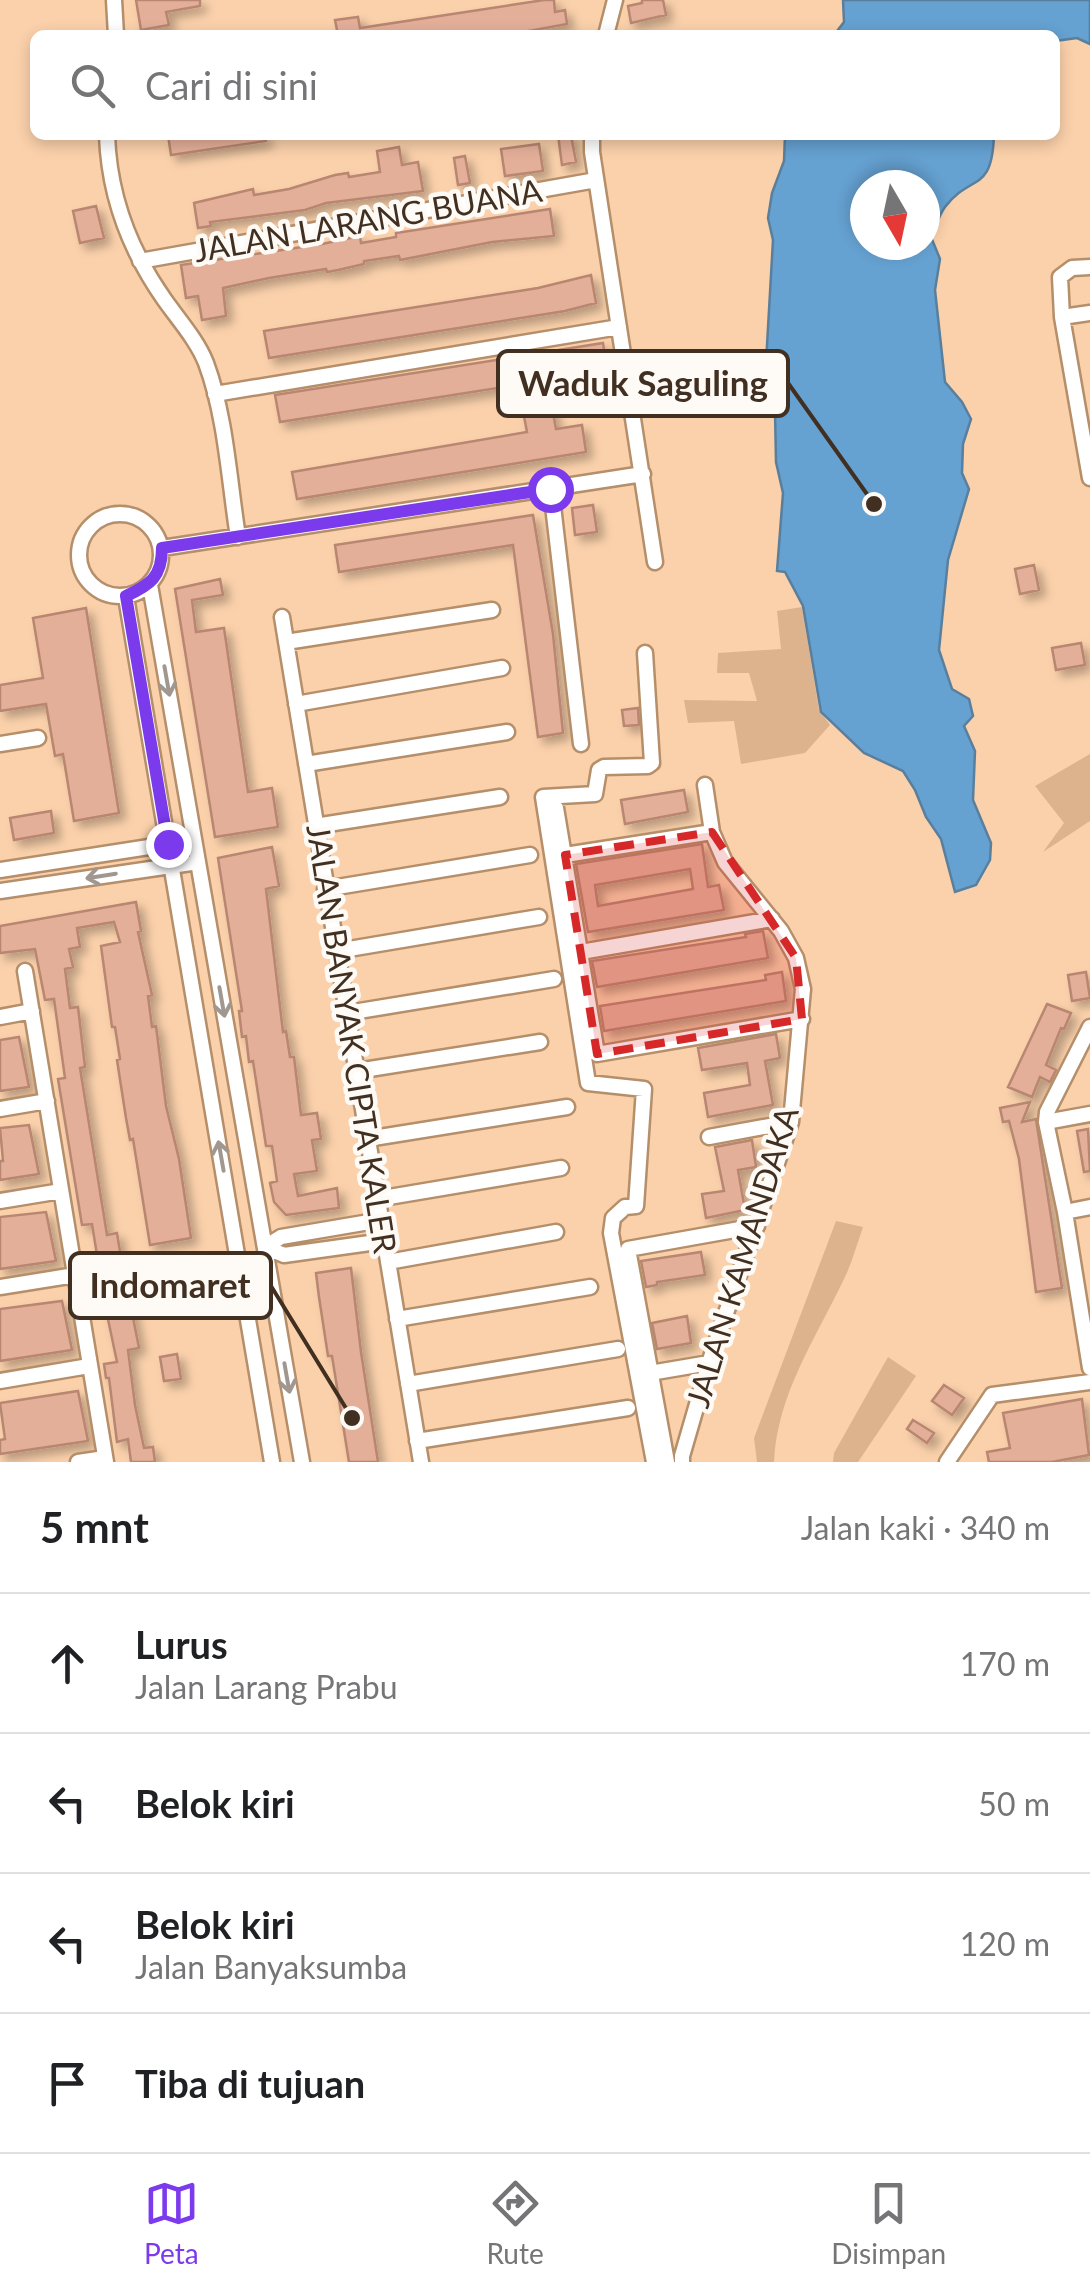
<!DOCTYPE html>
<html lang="id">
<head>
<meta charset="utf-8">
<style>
  body { margin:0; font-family:Lato,sans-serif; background:#f6f6f6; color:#202124 }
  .compass { position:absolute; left:850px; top:170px; width:90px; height:90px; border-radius:50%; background:#fff; box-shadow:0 5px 15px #0003; rotate:171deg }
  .stop { position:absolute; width:30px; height:30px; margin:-22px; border:8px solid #7c3aed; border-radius:50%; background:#fff }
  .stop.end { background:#7c3aed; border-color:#fff; box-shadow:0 2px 10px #0008 }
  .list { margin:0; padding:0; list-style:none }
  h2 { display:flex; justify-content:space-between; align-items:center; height:130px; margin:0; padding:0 40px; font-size:42px }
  h2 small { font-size:32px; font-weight:400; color:#757577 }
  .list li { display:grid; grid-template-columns:65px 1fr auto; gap:30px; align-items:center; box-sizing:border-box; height:140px; padding:0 40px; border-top:2px solid #e0e0e0 }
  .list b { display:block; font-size:38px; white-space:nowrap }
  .list p { margin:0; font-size:32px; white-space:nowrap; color:#757577 }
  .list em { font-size:32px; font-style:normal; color:#757577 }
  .icon { flex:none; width:55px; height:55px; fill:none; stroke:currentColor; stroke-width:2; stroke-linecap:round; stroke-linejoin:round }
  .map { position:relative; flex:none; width:1090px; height:1462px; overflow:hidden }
  .search { position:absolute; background:#fff; box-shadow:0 5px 15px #0003; left:30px; right:30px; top:30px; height:110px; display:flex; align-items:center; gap:25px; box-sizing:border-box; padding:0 35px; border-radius:15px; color:#757577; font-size:38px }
  .sheet { height:690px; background:#fff }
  nav { display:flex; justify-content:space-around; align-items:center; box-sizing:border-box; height:140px; border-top:2px solid #e0e0e0; background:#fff; font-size:28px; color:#757577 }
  nav a { display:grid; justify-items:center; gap:5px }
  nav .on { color:#7c3aed }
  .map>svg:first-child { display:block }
  .green { fill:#ddb38d }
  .water { fill:#65a1d1; stroke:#5a7f9c; stroke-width:2.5; fill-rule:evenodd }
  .building { fill:#e4af99; stroke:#b88671; stroke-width:2.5; fill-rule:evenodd; filter:url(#shadow) }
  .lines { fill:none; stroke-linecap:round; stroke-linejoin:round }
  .street-casing { stroke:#b58e6a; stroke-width:19 }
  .street { stroke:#fff; stroke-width:14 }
  .oneway { stroke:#a09890 }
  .route { stroke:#7c3aed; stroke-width:12 }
  .marked { fill:#d62828; fill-opacity:0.2; stroke:#d62828; stroke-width:8; stroke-dasharray:20 12; stroke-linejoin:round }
  .labels { text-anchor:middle; stroke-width:9; stroke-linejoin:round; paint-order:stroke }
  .street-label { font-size:32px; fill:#413021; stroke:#fefaf6 }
  .leader { fill:none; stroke:#413021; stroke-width:4 }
  .callout-dot { fill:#413021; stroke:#fefaf6; stroke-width:4 }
  .callout { fill:#fefaf6; stroke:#413021; stroke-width:4 }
  .callout-label { font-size:35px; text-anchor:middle; font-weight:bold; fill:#413021 }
</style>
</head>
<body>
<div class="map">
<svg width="1090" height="1462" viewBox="0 0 1090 1462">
  <defs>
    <filter id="shadow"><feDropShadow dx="6" dy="6" stdDeviation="5" flood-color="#0004"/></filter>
  </defs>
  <rect width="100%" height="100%" fill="#fbd1ab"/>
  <path class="green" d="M802,607l17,103 11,15 -25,28 -64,11 -7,-43 -46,2 -4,-23 73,1 -8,-28h-32l1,-20 63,-4 -4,-38z
    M1090,754v67l-47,31 21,-29 -29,-37z
    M836,1221l27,6c-6,17 -11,36 -19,52 -28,59 -67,115 -70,183h-17l-3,-24z
    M888,1357l28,19 -58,86h-25l1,-9z"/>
  <path class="water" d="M843,0h247v44l-13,-6 -22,3v-6h-221l10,-13z
    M785,135h209c-2,59 -23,38 -49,72 -6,8 -10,21 -14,30l9,22 -5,31 10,92 17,20 9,17 -8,25 -1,29 7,16 -21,71 -9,90 13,39 17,10 4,17 -9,10 11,25 -2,49 18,43 -1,17 -14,25 -21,7 -14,-53 -15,-22 -11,-27 -12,-19 -39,-18 -43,-41 -18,-106 -18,-34 -8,-1 6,-78 -7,-31 -1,-51 -9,-48 7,-123 -5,-22 4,-25 12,-32zM925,185v60h-60v-60z"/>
  <path class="building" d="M136,0h64v6l-34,6 3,13 -28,5z
    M544,0h10l1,12 10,-2 2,14 -60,11h-169l-3,-15 23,-3 2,11z
    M642,0h21l3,15 -35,8 -3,-17 14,-3z
    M168,135h98v6l-95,14z
    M558,135h13l5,27 -14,3z
    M539,144l4,27 -38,5 -4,-27z
    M399,147l3,18 16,-3 5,29 -97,12 -21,7 -95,12 1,4 -13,2 -4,-25 59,-14 1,6 35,-6 46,-14 13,-2 1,4 31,-5 -3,-21z
    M465,156l5,27 -12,2 -4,-27z
    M96,206l8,32 -24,5 -7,-32z
    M550,209l4,27 -62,6 -92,18 -1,-4 -35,5v3l-26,6 -11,2 -1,-3 -57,9 -46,10 3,28 -24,4 -4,-24 -12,2 -5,-33 141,-21 38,-8 1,7 35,-6v-4z
    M591,275l5,28 -31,8 -296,47 -5,-27 274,-43z
    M603,343l5,31 -19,3 -1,-3 -308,48 -5,-27z
    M552,407l4,22 26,-4 4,27 -289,47 -5,-27 235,-40 -4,-21z
    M593,505l4,27 -22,3 -3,-27z
    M533,515l20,119 10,99 -25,4 -25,-192 -174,27 -4,-27z
    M1034,565l5,25 -19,4 -5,-25z
    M220,579l3,16 -31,5 4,32 28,-4 24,164 24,-4 6,39 -63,10 -40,-248z
    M86,608l33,205 -45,8 -11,-67 -8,2 -9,-52 -46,7v-26l43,-7 -10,-60z
    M1081,643l4,22 -29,5 -4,-22z
    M638,708l1,17 -15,1 -2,-16z
    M684,790l4,22 -63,12 -4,-24z
    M51,811l3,22 -40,7 -4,-22z
    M702,844l6,43 11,-2 5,25 -136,22 -12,-68zM690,869l3,20 -95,17 -3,-21z
    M272,847l7,39 -13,3 17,143 3,-1 4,26h4l7,58 16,-2 4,26 -9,1 5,31 -23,3 4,22 39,-8 2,20 -53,7 -12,-13 -4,-19 7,-2 -5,-35h-6l-13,-85 -4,1 -3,-26 -4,1 -3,-26h3l-24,-153z
    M136,902l5,29 -3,1 14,63 -4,1 4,31 4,-1 10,80 13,53 12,79 -41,7 -17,-106 -3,1 -4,-22 -9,-58 3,-1 -5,-32h-3l-11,-81 19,-4 -6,-20 -37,6 3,19 -11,2 4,18 -8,2 5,39 8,-1 7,60 -5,1 27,167 10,-2 3,19 -23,3 -5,-31 -10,1 -24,-146 7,-1 -11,-79 -9,1 -10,-51 -35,4v-27z
    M763,931l5,27 -171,29 -5,-26 154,-24 -1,-3z
    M782,972l4,29 -182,30 -4,-25 166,-26 -1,-5z
    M1086,972l4,26 -18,3 -4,-26z
    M1047,1004l24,9 -7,16 -3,-1 -15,37 10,5 -6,12 -10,-5 -8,20 -24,-10z
    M776,1034l4,24 -15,3 8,44 -65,12 -4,-24 46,-8 -3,-22 -45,7 -4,-22z
    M19,1037l10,50 -29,4v-51z
    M1030,1102l-8,20 14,-3 26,169 -26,4 -17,-133 -10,-38 -6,1 -3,-14z
    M29,1125l10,49 -39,6v-19h3l-3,-33z
    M1088,1129l2,42 -6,1 -7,-41z
    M752,1140l4,27 -18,3 7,40 -39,8 -4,-24 22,-3 -9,-44z
    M46,1212l10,49 -56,8v-52z
    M701,1252l4,23 -48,7v3l-11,2 -5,-26z
    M351,1268l10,84 17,110h-29l-17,-106h-4l-9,-59 -3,-24z
    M126,1282l13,66 -11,2 7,55 9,43 9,-1 2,15h-24l-3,-23 -11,3 -8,-64h-3l-2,-14 13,-2 -16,-76z
    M62,1301l10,49 -72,11v-52z
    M687,1316l4,27 -34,6 -5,-26z
    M177,1354l4,25 -17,2 -4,-24z
    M944,1385l20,13 -12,17 -20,-14z
    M78,1391l10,50 -88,13v-14l5,-1 -5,-36z
    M1082,1399l7,56 -37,7h-63l-2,-10 23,-4 -7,-35z
    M913,1420l21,13 -7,10 -20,-14z"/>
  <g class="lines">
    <g class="street-casing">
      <path id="street" d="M114,0l2,35
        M606,35l9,-35
        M107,135c2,61 22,114 57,164 14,20 33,41 42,64 20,54 23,117 32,174
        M592,135v17l63,410
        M140,261l456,-81
        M1090,267l-18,1 -12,9 2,40 28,161
        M1062,317l28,-4
        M215,394l404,-67
        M551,489l30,255
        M79 555a41 41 0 1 1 82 0a41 41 0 1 1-82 0Z
        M162,548l481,-74
        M150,585l152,877
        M126,597l146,865
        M282,617l139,845
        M286,642l206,-32
        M645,653l7,110 -4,3 -44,1 -5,3 -4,24 -52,3 45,286 56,6 -8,117 -11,1 -12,11 -2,15 43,229
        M296,704l206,-36
        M0,744l38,-6
        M306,764l201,-32
        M556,808l41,246 205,-35
        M315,826l185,-29
        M565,855l147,-23
        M0,870l194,-30
        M325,889l205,-34
        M0,891l198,-29
        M337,951l202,-34
        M581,952l191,-33
        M25,971l81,491
        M347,1013l207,-34
        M0,1017l32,-6
        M1090,1027l-43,85 -1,10 19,90 25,156
        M357,1071l183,-29
        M0,1109l47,-8
        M1046,1122l44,-8
        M709,1137l82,-15
        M367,1139l200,-32
        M377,1199l184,-31
        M0,1201l61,-10
        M1065,1212l25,-5
        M265,1247l19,8 100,-14
        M265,1247l16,-10 100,-17
        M388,1262l168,-30
        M0,1287l75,-12
        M397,1319l193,-32
        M650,1373l59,-10
        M0,1381l89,-15
        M408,1384l210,-35
        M417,1441l211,-33
        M78,1462l27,-4
        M667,1462l-39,-213 129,-23
        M682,1462v-6l27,-93 82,-241 12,-133 -7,-31 -15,-27 -56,-69 -13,-30 -7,-47
        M947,1462l45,-67 98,-13"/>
    </g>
    <use href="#street" class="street"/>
  </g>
  <defs><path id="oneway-shaft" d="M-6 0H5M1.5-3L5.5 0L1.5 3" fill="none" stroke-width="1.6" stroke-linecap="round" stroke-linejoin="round" transform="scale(2.5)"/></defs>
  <g class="oneway">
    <use href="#oneway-shaft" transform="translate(167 681) rotate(80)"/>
    <use href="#oneway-shaft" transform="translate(101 876) rotate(171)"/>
    <use href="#oneway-shaft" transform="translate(222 1002) rotate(80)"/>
    <use href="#oneway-shaft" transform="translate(221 1156) rotate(-100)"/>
    <use href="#oneway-shaft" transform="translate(287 1378) rotate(80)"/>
  </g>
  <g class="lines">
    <path class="route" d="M168,844l-42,-248c24,-11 36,-19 36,-48l388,-59"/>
  </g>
  <path class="marked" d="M712,832l84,126 6,61 -205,35 -32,-199z"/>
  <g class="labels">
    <g class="street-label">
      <text transform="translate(368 221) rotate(-10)" y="11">JALAN LARANG BUANA</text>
      <text transform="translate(351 1039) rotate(81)" y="11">JALAN BANYAK CIPTA KALER</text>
      <text transform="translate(743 1257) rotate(-73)" y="11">JALAN KAMANDAKA</text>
    </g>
  </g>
  <path class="leader" d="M874 504L788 383M352 1418L271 1286"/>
  <g class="callout-dot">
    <circle cx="874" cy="504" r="10"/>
    <circle cx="352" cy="1418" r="10"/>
  </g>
  <g class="callout">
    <rect x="498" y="351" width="290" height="65" rx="10"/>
    <rect x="70" y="1253" width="201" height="65" rx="10"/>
  </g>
  <g class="callout-label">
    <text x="643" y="396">Waduk Saguling</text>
    <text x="170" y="1298">Indomaret</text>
  </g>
</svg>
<svg class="compass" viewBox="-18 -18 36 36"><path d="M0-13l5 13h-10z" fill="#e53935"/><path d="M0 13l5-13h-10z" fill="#757577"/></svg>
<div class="stop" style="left:550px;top:489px"></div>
<div class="stop end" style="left:168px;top:844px"></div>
<div class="search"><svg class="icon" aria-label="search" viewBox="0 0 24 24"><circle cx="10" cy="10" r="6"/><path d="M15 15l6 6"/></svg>Cari di sini</div>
</div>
<section class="sheet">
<h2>5 mnt<small>Jalan kaki · 340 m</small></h2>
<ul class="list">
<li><svg class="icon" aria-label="ahead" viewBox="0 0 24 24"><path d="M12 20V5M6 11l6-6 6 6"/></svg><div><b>Lurus</b><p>Jalan Larang Prabu</p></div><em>170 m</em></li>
<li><svg class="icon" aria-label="left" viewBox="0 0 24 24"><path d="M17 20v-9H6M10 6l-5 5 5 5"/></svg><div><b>Belok kiri</b></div><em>50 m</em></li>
<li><svg class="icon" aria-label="left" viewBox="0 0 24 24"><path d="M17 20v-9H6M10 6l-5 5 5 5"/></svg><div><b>Belok kiri</b><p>Jalan Banyaksumba</p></div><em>120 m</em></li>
<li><svg class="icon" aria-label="arrive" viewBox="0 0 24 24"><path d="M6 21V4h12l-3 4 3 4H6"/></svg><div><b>Tiba di tujuan</b></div></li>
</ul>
</section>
<nav>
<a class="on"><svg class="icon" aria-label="map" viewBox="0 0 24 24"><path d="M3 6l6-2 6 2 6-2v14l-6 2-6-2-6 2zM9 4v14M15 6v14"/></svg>Peta</a>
<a><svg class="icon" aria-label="directions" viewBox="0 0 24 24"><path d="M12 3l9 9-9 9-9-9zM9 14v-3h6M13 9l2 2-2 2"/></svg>Rute</a>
<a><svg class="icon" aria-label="saved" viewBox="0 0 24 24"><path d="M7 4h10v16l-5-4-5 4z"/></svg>Disimpan</a>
</nav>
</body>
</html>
